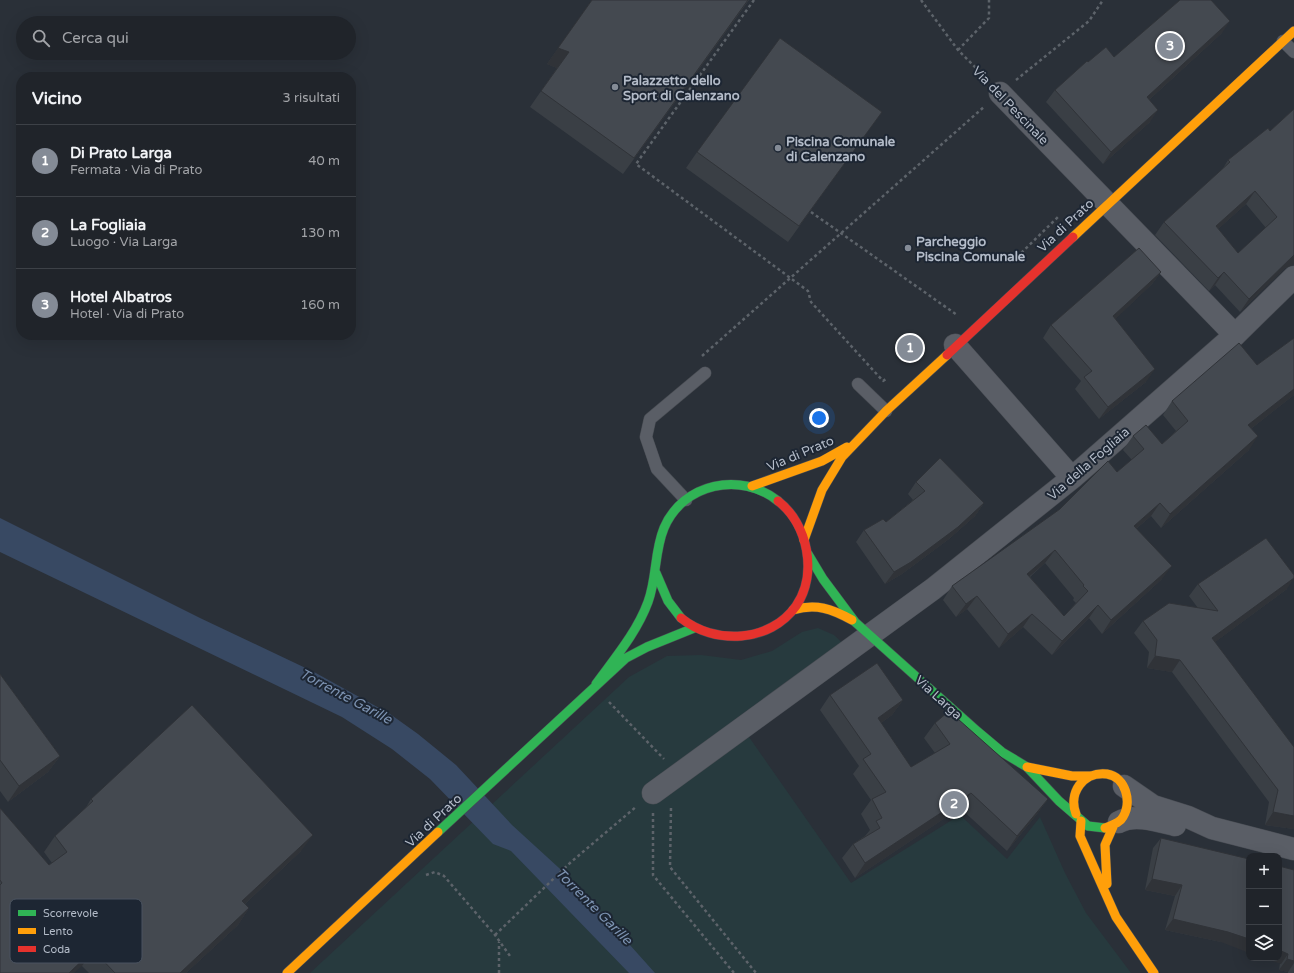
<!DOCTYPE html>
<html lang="it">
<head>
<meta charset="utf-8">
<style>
  body { margin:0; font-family:"Varela Round",sans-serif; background:#282c32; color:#f1f3f6 }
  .controls { position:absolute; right:12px; bottom:12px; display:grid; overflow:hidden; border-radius:8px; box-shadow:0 4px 16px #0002 }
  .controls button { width:36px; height:36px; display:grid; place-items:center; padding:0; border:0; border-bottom:1px solid #3d4147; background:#20242a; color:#f1f3f6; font:20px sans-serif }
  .you { position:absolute; left:819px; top:418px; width:14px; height:14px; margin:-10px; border:3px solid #fff; border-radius:50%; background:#1a73e8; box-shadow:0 0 0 6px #1a73e833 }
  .badge { display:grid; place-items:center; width:26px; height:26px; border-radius:50%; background:#848b96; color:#fff; font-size:13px; font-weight:700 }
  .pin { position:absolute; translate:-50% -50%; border:2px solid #fff; box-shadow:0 1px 4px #0006 }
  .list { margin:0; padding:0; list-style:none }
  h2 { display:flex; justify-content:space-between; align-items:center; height:52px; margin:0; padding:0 16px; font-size:17px }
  h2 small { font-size:13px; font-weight:400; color:#a2a4a8 }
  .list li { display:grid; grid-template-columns:26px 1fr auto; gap:12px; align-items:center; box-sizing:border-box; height:72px; padding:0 16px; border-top:1px solid #3d4147 }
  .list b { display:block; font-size:15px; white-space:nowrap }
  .list p { margin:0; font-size:13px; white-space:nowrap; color:#a2a4a8 }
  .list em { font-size:13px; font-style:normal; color:#a2a4a8 }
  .icon { flex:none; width:22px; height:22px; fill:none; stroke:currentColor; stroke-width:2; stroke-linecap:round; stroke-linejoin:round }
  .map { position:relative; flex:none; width:1294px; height:973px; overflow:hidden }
  .search { position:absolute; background:#20242a; box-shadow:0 4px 16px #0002; left:16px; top:16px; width:340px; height:44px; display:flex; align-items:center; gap:10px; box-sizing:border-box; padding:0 14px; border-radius:22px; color:#a2a4a8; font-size:15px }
  .panel { position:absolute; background:#20242a; box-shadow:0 4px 16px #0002; left:16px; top:72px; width:340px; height:268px; border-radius:16px }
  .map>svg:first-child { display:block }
  .green { fill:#273a3e }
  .water { fill:#384963 }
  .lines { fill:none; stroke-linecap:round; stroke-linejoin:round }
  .lane-casing { stroke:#484c53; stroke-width:13 }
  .street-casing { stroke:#484c53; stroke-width:23 }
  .fast-casing { stroke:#484c53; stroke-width:10 }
  .slow-casing { stroke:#484c53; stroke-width:10 }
  .jam-casing { stroke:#484c53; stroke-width:10 }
  .path { stroke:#5d636a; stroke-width:2.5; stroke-dasharray:3 3; stroke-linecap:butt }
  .lane { stroke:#5a5e66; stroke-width:12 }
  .street { stroke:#5a5e66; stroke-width:22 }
  .fast { stroke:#30b455; stroke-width:9 }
  .slow { stroke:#ff9f0a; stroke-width:9 }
  .jam { stroke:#e5322d; stroke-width:9 }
  .wall { fill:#3a3f45; fill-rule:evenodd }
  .shaded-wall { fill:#303338 }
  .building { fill:#444950; stroke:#303338; fill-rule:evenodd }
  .poi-dot { fill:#848b96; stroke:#1d2633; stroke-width:1.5 }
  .labels { text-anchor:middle; stroke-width:4; stroke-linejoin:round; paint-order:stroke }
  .poi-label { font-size:13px; font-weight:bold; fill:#b4bcc9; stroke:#1d2633; text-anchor:start }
  .street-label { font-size:13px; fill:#b4bcc9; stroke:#1d2633 }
  .water-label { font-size:14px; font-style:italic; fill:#7c92b1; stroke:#1d2633 }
  .key { fill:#1d2633; stroke:#4a5360; stroke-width:1 }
  .key-label { font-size:11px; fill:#b4bcc9 }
</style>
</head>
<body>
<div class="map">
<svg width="1294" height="973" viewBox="0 0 1294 973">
  <rect width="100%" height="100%" fill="#2a3038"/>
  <path class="green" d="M818,628l16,7 22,21 -107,81 102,146 109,-68 47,44 33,-42 25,56 21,40 45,60h-821l319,-296 38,-21 34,-1 40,5 31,-9 30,-19z"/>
  <path class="water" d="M0,518l200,100 114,54 76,42 28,20 38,31 56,60 58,53 85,95h-26l-118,-122 -18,-7 -63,-65 -38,-30 -50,-32 -342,-165z"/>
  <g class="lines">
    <g class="lane-casing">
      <path id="lane" d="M1283,41l11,11
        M858,384l28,27
        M686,500l-29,-31 -11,-32 4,-18 55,-46"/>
    </g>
    <g class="street-casing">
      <path id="street" d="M1000,93l235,242
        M955,345l117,133
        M1124,786l29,20 35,11 24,11 82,21
        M653,793l280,-204 139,-111 163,-143 59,-58
        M1119,822c15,-9 40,-1 56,3"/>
    </g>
    <g class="fast-casing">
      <path id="fast" d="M808,554l15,25 32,43 122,109 25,21 25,15 32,34 29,25 17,2
        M656,573l12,28 13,17
        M596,684c19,-26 41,-52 52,-82 9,-24 6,-50 16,-74 19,-45 77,-57 114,-27
        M438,832l188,-174 21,-11 47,-19"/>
    </g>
    <g class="slow-casing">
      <path id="slow" d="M1073,237l221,-206
        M752,486l70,-25 25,-14
        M804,540l18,-50 20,-33 44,-46 61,-56
        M793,610c23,-7 39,-1 59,10
        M1027,767l45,9h18
        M1076,814c-8,-21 7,-43 31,-40 19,3 25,28 16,43 -3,6 -11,8 -18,11
        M1081,821l-1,15 36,81 38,56
        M1107,884l-2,-39 8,-18
        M287,973l151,-141"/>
    </g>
    <g class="jam-casing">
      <path id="jam" d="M947,355l126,-118
        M681,618c33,27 89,25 115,-12 22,-32 12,-82 -18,-105"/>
    </g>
    <path class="path" d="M754,0l-118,164 172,127 3,11 72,79 3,-2
      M921,0l37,50 28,28
      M958,50l31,-32v-18
      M1016,80l73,-59 14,-21
      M811,212l146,103
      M1017,257l41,-40
      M702,356l283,-250
      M609,702l55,57
      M671,808l-1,59 86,106
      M653,813v62l81,98
      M426,875l9,-3 9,4 51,59 15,21
      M495,935l76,-73 66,-56
      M499,973v-31"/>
    <use href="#lane" class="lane"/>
    <use href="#street" class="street"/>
    <use href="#fast" class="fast"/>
    <use href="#slow" class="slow"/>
    <use href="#jam" class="jam"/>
  </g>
  <path class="wall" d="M592,0h157l-126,174 -93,-67 27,-39 -10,-4z
    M1222,33l-73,67 1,22 -47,42 -57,-62 9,-12 33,-28 26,-5z
    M1294,109v155l-1,1 -8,3 -45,44 -25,-27 -6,6 -54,-56 9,-13 58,-52 6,-10 42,-29zM1246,204l20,24 -28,25 -20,-24z
    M870,128l-82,114 -102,-74 11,-16z
    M1161,272l-9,12 -37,35 31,63 -47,37 -24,-30 6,-8 -38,-43 8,-13z
    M1294,338v57l-42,33 -3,22 -88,78 -10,-12 -15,13 26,50 -60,55 -13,-16 -37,37 -29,-28 -24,21 -32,-39 -11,8 -13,-17 9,-14 165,-114 15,-12 -9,-10 10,-14 29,8 14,-13 -13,-16 9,-14 85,-36zM1045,563l29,35 -1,2 3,3 -12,13 -34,-39z
    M916,482l68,21 -9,13 -26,23 -47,35 -17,10 -29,-42 8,-12 22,-8 27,-22 -5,-6z
    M1198,584l89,5 -72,53 79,187 -29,-4 4,-23 -97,-130 -25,-4 2,-16 -15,-19 9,-12 55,-13 -9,-12z
    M0,674l60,82 -12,16 -40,30 -8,-11z
    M830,695l73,5 -11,15 -11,8 30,44 24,-14 -11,-15 11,-15 113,76 -11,15 -30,37 -47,-43 -105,70 -13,-20 11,-14 12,-8 5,-6 -9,-16 10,-14 -18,-26 6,-8 -39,-56z
    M91,799l210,52 -56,53 4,4 -11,17 -52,48h-97l-7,-7 -82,7v-165l49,57 3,-2 -8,-11 11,-16 30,-27z
    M1161,838l60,104 -56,-12 10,-34 -30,-6 8,-42z
    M1294,870v103h-6v-1l-9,-2z"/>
  <path class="shaded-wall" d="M1230,21l-8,12 -83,76 8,-12z
    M558,48l11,4 -12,16 -10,-4z
    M1158,110l-8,12 -47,42 8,-12z
    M1255,191l-9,13 -39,35 9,-13z
    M1294,255v9l-1,1 -8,3 -45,44 9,-13z
    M1161,272l-9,12 -47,45 8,-13z
    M1224,272l-9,13 -6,6 9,-13z
    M1155,369l-9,13 -47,37 9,-12z
    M1294,389v6l-55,43 9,-13z
    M1258,436l-9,14 -88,78 9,-14z
    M984,503l-9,13 -26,23 -47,35 -17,10 9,-12z
    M1160,503l-9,13 -27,23 10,-13z
    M1055,550l-10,13 -28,24 10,-13z
    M1172,566l-10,13 -60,55 9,-14z
    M1294,578l-7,11 -84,62 9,-13z
    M977,596l-10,13 -11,8 10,-13z
    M1098,605l-9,13 -37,37 10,-14z
    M1032,614l-9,13 -24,21 9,-14z
    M1155,656l25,4 -8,12 -25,-4z
    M903,700l-11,15 -25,18 11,-15z
    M60,756l-12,16 -40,30 11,-16z
    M971,793l-11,15 -105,70 10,-15z
    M1048,799l-11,15 -30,37 10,-15z
    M1273,812l21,4v13l-29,-4z
    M313,835l-12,16 -70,66 11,-16z
    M1152,879l30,6 -7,11 -30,-6z
    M249,908l-11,17 -52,48h-6z
    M1173,919l55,13 21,7v14l-28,-11 -56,-12z
    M93,950l-11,16 -8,7h-5z
    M1279,950l9,4 -7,10 -18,-6h16z
    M1287,959l7,2v2l-6,9 -9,-2z"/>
  <path class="building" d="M592,0h156l-114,158 -93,-67 28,-39 -11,-4z
    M1180,0h31l19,21 -83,76 11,13 -47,42 -56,-62 32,-29 1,1 18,-15 8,10z
    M780,38l102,74 -83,114 -102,-74z
    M1294,109v146l-45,44 -25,-27 -6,6 -54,-56 66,-60 -2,-2 40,-32 2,3zM1255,191l22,26 -39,36 -22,-27z
    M1139,248l22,24 -48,44 42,53 -47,38 -24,-30 8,-6 -41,-46z
    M1294,338v51l-46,36 10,11 -88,78 -10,-11 -26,23 38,40 -61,54 -13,-15 -36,36 -30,-27 -24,20 -31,-38 -11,8 -14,-18 108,-77 48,-48 9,11 27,-23 -11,-13 13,-11 16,19 26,-23 -16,-20 67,-58 18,22zM1055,550l29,35 -1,1 5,5 -24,25 -37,-42z
    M940,458l44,45 -26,24 -47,35 -17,10 -30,-42 19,-11 3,3 39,-31 -9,-9z
    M1266,538l28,37v3l-82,60 82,109v69l-21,-4 5,-22 -98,-130 -25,-4 2,-16 -14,-19 26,-18 49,8 -20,-27z
    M877,663l26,37 -25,18 33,49 39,-23 -15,-21 14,-12 99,88 -31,37 -46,-43 -106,70 -12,-19 27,-16 -4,-7 6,-3 -10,-19 14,-7 -23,-33 8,-5 -41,-59z
    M0,674l60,82 -41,30 -19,-26z
    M192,705l121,130 -71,66 7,7 -69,65h-65l-22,-23 -24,23h-69v-88l2,-2 -2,-3v-72l49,57 18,-13 -12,-16 38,-35 -2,-2z
    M1161,838l88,21v80l-21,-7 -55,-13 9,-34 -30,-6z
    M1279,866l15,4v91l-7,-2 1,-5 -9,-4z"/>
  <g class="poi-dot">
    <circle cx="615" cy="87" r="4"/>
    <circle cx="778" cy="148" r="4"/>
    <circle cx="908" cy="248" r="4"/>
  </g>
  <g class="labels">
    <g class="poi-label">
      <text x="623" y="85">Palazzetto dello<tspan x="623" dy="15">Sport di Calenzano</tspan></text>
      <text x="786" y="146">Piscina Comunale<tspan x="786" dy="15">di Calenzano</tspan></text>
      <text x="916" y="246">Parcheggio<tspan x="916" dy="15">Piscina Comunale</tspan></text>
    </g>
    <g class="street-label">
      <text transform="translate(1011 105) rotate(46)" y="5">Via del Pescinale</text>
      <text transform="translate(1065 225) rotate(-43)" y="5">Via di Prato</text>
      <text transform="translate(800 453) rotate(-23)" y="5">Via di Prato</text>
      <text transform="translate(1088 463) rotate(-41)" y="5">Via della Fogliaia</text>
      <text transform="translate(939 697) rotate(42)" y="5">Via Larga</text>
      <text transform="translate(433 820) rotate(-43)" y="5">Via di Prato</text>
    </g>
    <g class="water-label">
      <text transform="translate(346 696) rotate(28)" y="5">Torrente Garille</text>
      <text transform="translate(594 906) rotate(45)" y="5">Torrente Garille</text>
    </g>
  </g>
  <rect x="10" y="899" width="132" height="64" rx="6" class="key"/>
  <rect x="18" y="910" width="18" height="6" fill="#30b455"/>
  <rect x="18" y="928" width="18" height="6" fill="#ff9f0a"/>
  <rect x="18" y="946" width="18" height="6" fill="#e5322d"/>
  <g class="key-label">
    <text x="43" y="917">Scorrevole</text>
    <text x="43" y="935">Lento</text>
    <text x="43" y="953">Coda</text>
  </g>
</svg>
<div class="controls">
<button>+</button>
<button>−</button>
<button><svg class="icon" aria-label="layers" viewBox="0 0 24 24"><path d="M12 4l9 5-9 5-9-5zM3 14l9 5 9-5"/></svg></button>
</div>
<div class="you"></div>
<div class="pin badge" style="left:910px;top:348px">1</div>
<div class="pin badge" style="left:954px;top:804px">2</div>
<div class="pin badge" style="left:1170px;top:46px">3</div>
<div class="search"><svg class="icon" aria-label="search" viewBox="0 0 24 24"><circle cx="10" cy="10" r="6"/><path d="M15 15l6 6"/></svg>Cerca qui</div>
<section class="panel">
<h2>Vicino<small>3 risultati</small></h2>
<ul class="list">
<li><span class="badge">1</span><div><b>Di Prato Larga</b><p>Fermata · Via di Prato</p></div><em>40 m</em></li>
<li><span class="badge">2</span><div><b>La Fogliaia</b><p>Luogo · Via Larga</p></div><em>130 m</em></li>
<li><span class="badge">3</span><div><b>Hotel Albatros</b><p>Hotel · Via di Prato</p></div><em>160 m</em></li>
</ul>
</section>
</div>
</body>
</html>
